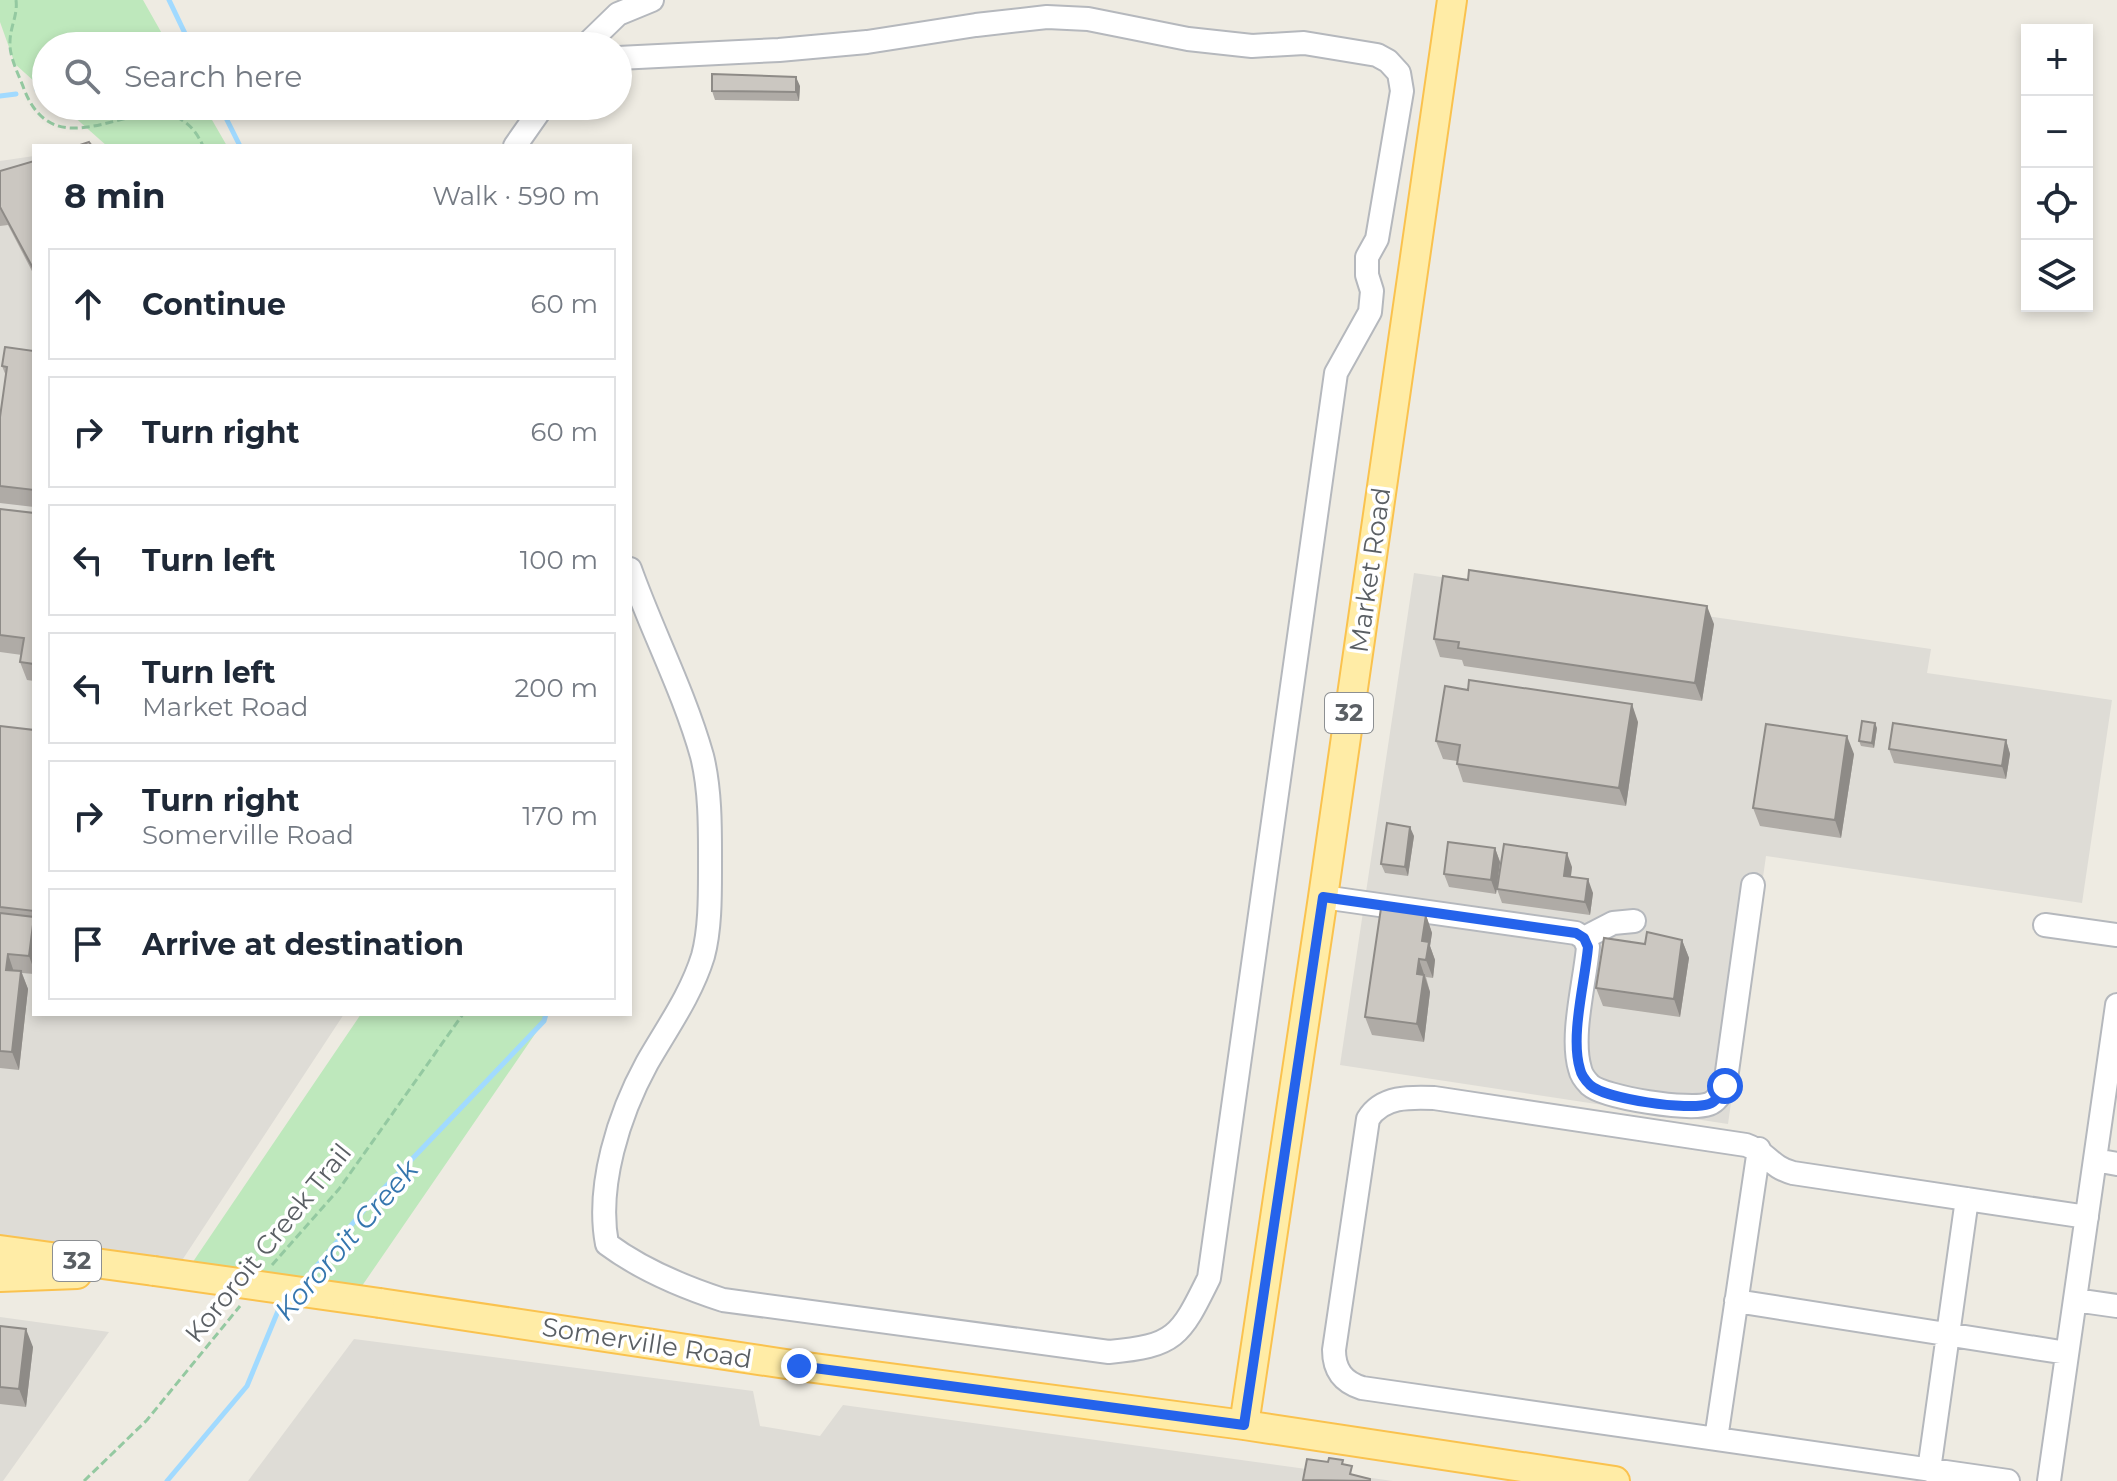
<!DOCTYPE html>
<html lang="en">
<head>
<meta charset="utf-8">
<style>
  body { margin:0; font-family:Montserrat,sans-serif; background:#f6f6f7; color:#1f2937 }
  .controls { position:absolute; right:24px; top:24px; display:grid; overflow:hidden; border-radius:0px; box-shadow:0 4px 12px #0003 }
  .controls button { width:72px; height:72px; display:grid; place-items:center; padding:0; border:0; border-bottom:2px solid #e0e1e3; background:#fff; color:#1f2937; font:40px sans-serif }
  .stop { position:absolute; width:24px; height:24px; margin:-18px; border:6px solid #2563eb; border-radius:50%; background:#fff }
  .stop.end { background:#2563eb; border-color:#fff; box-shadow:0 2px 8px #0008 }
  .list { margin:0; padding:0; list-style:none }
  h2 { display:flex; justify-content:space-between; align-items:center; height:104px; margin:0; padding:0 32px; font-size:34px }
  h2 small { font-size:26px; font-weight:400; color:#747a83 }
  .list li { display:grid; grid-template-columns:52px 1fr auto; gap:24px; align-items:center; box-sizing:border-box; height:112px; margin:0 16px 16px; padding:0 16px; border:2px solid #e0e1e3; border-radius:0px }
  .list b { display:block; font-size:30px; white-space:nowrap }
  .list p { margin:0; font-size:26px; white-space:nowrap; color:#747a83 }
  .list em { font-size:26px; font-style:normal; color:#747a83 }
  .icon { flex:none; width:44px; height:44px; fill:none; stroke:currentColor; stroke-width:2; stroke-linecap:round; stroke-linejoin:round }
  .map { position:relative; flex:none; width:2117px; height:1481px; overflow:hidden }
  .search { position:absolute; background:#fff; box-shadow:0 4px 12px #0003; left:32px; top:32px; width:600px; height:88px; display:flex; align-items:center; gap:20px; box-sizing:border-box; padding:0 28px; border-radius:44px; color:#747a83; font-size:30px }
  .panel { position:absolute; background:#fff; box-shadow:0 4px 12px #0003; left:32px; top:144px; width:600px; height:872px; border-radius:0px }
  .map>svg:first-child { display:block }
  .industrial { fill:#dedcd6 }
  .green { fill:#bee8bc }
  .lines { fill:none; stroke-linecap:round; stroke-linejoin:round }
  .stream { stroke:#a1daff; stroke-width:5 }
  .minor-casing { stroke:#b5b8bd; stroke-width:26 }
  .major-casing { stroke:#fac24e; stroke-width:32 }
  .path { stroke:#94c9a1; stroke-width:3; stroke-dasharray:8 4; stroke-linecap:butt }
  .minor { stroke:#fff; stroke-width:22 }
  .major { stroke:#ffeca6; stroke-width:28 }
  .major-bridge-casing { stroke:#fac24e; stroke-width:32; stroke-linecap:butt }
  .major-bridge { stroke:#ffeca6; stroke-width:28 }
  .wall { fill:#afaba6 }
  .shaded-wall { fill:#8e8b87 }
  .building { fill:#cbc7c1; stroke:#8e8b87; stroke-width:2 }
  .route { stroke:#2563eb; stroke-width:10 }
  .labels { text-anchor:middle; stroke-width:7; stroke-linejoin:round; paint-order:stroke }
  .shield { fill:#fff; stroke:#8c8f92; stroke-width:2 }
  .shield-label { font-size:24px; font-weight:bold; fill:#5a5f64 }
  .street-label { font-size:26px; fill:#5a5f64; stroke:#fff }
  .water-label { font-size:28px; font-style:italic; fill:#3576ae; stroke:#fff }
</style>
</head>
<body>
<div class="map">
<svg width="2117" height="1481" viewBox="0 0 2117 1481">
  <rect width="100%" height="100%" fill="#eeebe2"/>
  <path class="industrial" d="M34,156v858h310l-165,251 -179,-26v-1078z
    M1414,573l517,76 -4,24 185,27 -30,203 -316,-47 -38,268 -388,-59z
    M0,1317l109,15 -106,149h-3z
    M354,1339l399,52 7,35 60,10 23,-31 550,76h-1145z"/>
  <path class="green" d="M0,0h143l26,46h-123v46l-31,-28 -15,-42z
    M62,106h142l23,40h-120z
    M361,1014h185l-2,7 -191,278 -169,-24z"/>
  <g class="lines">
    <path class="stream" d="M169,0l22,46
      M37,90l9,-1
      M0,96l16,-2
      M220,106l20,40
      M303,1282l67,-79 174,-182 2,-7
      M167,1481l80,-95 31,-75 11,-12"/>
    <g class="minor-casing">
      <path id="minor" d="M585,46l33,-32 34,-14
        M618,58l161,-8 88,-8 109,-17 71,-8 41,2 100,20 64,7 52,-3 73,12 11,6 11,12 3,18 -25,148 -10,18v18l5,16 -2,21 -34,61 -127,905c-29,59 -34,68 -100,74l-386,-52c-40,-13 -81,-30 -116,-56 -11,-58 12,-130 40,-181 20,-35 44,-68 56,-107 7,-26 7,-58 7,-85 0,-37 1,-79 -8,-115 -18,-64 -50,-125 -72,-187
        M515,146l28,-40
        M1323,897l253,36 8,5 4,9c-3,35 -18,89 -8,122 1,5 6,12 10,16 15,13 100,26 119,19 8,-3 12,-11 16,-18l28,-201
        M2045,925l72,10
        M1584,938l29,-15 21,-2
        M2095,1160l22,4
        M2075,1300l42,6
        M1736,1301l331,52
        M1716,1439l43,-290
        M1929,1470l38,-271
        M2008,1481l-646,-93c-19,-6 -28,-18 -28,-38l34,-231c14,-23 42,-22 66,-21l312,47c21,7 24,22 47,28l294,44
        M2049,1481l68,-476"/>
    </g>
    <g class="major-casing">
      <path id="major" d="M0,1250l154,21
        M0,1277l77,-3
        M380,1303l419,63 445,59 371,56
        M1244,1425l79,-528 129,-897"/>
    </g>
    <path class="path" d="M16,0c2,15 -6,27 -6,42 -1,15 9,33 14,47 38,98 140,-30 179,57
      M272,1265l67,-76 124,-175
      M84,1481l63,-61 93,-114"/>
    <use href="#minor" class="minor"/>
    <use href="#major" class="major"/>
    <g class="major-bridge-casing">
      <path id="major-bridge" d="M154,1271l226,32"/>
    </g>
    <use href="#major-bridge" class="major-bridge"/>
  </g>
  <path class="wall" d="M800,86l-1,15 -84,-1 -3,-9z
    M34,161v114l-26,-50 -8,1v-55z
    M34,351v156l-34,-4v-86l6,-41 -4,-10z
    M0,509l34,4v168l-7,-1 -7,-18 2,-7 -22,-3z
    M1714,624l-12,77 -238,-35 -2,-6 -22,-3 -6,-18z
    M1638,722l-12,84 -163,-24 -6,-18v-3l-14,-2 -7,-18z
    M0,726l34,4v244l-12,-1 6,16 -9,81 -19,-2z
    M1877,728l-3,20 -13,-2 -2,-5z
    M2006,740l4,14 -4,25 -112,-16 -5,-14z
    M1854,754l-13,84 -81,-12 -7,-18z
    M1414,836l-6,40 -23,-3 -4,-9z
    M1495,848l5,14 -4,32 -47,-7 -5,-13z
    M1572,867l-1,10 22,16 -3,22 -88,-12 -5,-14z
    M1426,915l6,18 -2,13 5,14 -2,18 -7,-1 4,15 -6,50 -52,-7 -7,-18z
    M1682,940l7,18 -9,59 -77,-11 -7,-18 49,-44z
    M0,1326l33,21 -7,60 -26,-3z"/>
  <path class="shaded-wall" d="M796,77l4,9 -1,15 -3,-9z
    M1707,606l7,18 -12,77 -7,-18z
    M1632,704l6,18 -12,84 -7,-18z
    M1875,723l2,5 -3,20 -2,-5z
    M1847,736l7,18 -13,84 -6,-18z
    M2006,740l4,14 -4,25 -4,-13z
    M1410,827l4,9 -6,40 -3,-9z
    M1495,848l5,14 -4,32 -5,-14z
    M1567,853l5,14 -3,22 -5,-13z
    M1588,879l5,14 -3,22 -5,-13z
    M1426,915l6,18 -2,13 5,14 -2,18 -7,-18 -4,-19z
    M34,917v53l-5,-14z
    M1682,940l7,18 -9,59 -6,-18z
    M8,954l6,18 -8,-2z
    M1419,959l11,33 -6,50 -7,-18v-50z
    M21,971l7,18 -9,81 -7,-18z
    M26,1329l7,18 -7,60 -7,-18z"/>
  <path class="building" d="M712,74l84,3v15l-84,-1z
    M89,142l3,4h-15z
    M34,161v109l-34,-63v-36z
    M5,347l29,4v139l-34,-4v-69l7,-50 -5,-1z
    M0,509l34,4v151l-14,-2 4,-24 -24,-3z
    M1469,570l238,36 -12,77 -237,-35 1,-6 -25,-3 9,-63 25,4z
    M1469,680l163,24 -13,84 -162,-24 3,-19 -24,-4 9,-55 23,4z
    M1862,721l13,2 -3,20 -13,-2z
    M1893,723l113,17 -4,26 -113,-17z
    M1766,724l81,12 -12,84 -82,-12z
    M0,726l34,4v181l-34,-4z
    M1387,823l23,4 -5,40 -24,-3z
    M1448,842l47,6 -4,32 -47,-6z
    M1504,844l63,9 -3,23 24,3 -3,23 -88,-13z
    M1381,908l45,7 -4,26 7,1 -3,18 -7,-1 -2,15 7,1 -7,49 -52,-7z
    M0,913l34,4 -5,39 -21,-2 -2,16 15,1 -9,81 -12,-1z
    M1647,932l35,8 -8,59 -78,-11 8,-50 41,6z
    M0,1326l26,3 -7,60 -19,-2z
    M1329,1458l14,2 -1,4 10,2 -2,8 20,5v2l-67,-1 4,-21 21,3z"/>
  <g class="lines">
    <path class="route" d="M799,1366l445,59 79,-528 253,36 8,5 4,9c-3,35 -18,89 -8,122 1,5 6,12 10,16 15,14 99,26 119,19 8,-3 12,-11 16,-18"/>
  </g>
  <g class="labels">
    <g class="shield">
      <rect x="1325" y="693" width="48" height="40" rx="6"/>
      <rect x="53" y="1241" width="48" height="40" rx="6"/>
    </g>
    <g class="shield-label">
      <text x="1349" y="721">32</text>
      <text x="77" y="1269">32</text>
    </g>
    <g class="street-label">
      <text transform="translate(1370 570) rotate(-82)" y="9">Market Road</text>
      <text transform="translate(268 1243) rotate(-51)" y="9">Kororoit Creek Trail</text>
      <text transform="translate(647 1343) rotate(9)" y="9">Somerville Road</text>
    </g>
    <g class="water-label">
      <text transform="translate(346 1240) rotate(-49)" y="10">Kororoit Creek</text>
    </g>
  </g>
</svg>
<div class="controls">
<button>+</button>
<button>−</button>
<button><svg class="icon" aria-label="locate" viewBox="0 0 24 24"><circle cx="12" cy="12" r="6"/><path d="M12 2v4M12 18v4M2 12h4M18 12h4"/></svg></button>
<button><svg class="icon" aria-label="layers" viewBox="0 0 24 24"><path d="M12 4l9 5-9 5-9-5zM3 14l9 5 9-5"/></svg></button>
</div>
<div class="stop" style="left:1725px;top:1086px"></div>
<div class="stop end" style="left:799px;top:1366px"></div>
<div class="search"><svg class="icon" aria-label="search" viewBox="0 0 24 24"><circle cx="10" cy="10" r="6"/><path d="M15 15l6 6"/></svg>Search here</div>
<section class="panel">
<h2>8 min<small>Walk · 590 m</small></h2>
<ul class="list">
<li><svg class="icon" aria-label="ahead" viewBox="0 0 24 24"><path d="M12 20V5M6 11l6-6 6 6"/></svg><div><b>Continue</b></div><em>60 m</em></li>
<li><svg class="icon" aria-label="right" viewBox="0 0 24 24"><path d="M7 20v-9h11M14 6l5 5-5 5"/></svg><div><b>Turn right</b></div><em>60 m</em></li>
<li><svg class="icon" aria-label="left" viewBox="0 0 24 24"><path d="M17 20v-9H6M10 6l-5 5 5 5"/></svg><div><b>Turn left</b></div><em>100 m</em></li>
<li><svg class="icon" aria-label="left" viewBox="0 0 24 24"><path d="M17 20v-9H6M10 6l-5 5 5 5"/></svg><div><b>Turn left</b><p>Market Road</p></div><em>200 m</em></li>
<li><svg class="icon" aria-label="right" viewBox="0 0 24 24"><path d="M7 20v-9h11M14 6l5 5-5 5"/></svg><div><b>Turn right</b><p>Somerville Road</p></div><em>170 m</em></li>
<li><svg class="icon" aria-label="arrive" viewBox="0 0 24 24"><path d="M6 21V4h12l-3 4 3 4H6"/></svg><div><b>Arrive at destination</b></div></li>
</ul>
</section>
</div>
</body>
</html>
